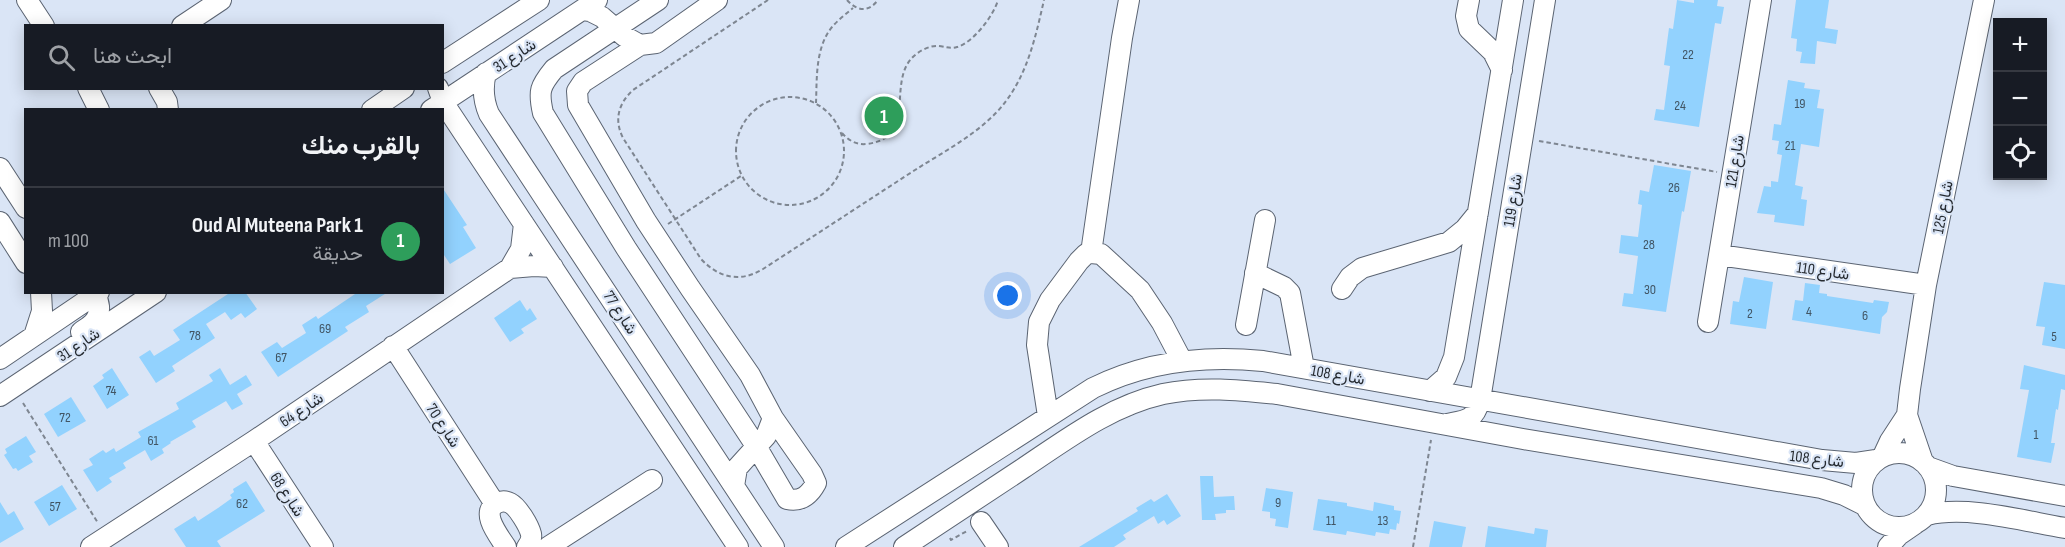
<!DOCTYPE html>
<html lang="ar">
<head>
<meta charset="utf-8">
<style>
  body { margin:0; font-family:"Sofia Sans Condensed",Vazirmatn,sans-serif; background:#242831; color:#f1f3f6; direction:rtl }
  .controls { position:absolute; right:18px; top:18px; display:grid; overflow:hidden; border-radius:0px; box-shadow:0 3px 15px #0003 }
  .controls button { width:54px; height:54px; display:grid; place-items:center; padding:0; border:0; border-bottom:2px solid #363941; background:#171b24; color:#f1f3f6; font:30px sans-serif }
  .you { position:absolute; left:1008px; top:296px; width:21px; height:21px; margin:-15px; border:4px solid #fff; border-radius:50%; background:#1a73e8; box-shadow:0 0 0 9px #1a73e833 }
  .badge { display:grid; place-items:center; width:39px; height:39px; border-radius:50%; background:#0f766e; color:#fff; font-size:20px; font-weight:700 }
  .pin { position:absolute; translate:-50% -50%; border:3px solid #fff; box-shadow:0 2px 6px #0006 }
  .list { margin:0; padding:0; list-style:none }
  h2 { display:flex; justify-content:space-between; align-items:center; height:78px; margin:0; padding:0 24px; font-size:26px }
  h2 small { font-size:20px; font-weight:400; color:#9ea1a6 }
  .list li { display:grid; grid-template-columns:39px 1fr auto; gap:18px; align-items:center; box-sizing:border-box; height:108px; padding:0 24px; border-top:2px solid #363941 }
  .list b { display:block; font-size:22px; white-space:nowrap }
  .list p { margin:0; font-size:20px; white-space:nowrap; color:#9ea1a6 }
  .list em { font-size:20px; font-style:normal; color:#9ea1a6 }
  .icon { flex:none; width:33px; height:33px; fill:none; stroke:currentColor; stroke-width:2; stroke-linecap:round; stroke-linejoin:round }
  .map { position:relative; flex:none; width:2065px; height:547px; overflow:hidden; direction:ltr }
  .search { position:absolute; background:#171b24; box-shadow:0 3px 15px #0003; left:24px; top:24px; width:420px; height:66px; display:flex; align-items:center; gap:15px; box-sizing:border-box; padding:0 21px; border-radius:0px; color:#9ea1a6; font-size:22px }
  .panel { position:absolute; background:#171b24; box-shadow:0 3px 15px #0003; left:24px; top:108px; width:420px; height:186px; border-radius:0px; direction:rtl }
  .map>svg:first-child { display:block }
  .building { fill:#92d2fe }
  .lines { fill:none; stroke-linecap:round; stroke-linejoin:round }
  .minor-casing { stroke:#5b6472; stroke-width:22 }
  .path { stroke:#7e8691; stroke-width:2; stroke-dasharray:4.5 3; stroke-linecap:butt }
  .minor { stroke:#fff; stroke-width:20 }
  .labels { text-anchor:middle; stroke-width:4.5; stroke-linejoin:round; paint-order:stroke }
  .number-label { font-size:14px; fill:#415564 }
  .street-label { font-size:16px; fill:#262b31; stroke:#dae5f6 }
</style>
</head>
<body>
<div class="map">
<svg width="2065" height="547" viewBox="0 0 2065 547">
  <rect width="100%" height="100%" fill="#dae5f6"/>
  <path class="building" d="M1677,0l17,3v-3h24l-1,6 7,1 -3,17 -6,-1 -16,104 -45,-7 2,-11 8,1 6,-44 -6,-1 5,-37 4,1z
    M1796,0h33l-4,28 13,2 -2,14 -19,-3 -2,23 -15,-1 2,-11 -6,-1 1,-12 -6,-1z
    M1788,80l17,3 -1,5 16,2 -3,18 7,1 -5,38 -18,-3 -6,41 8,2 -2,12 6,1 -3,26 -30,-4 1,-7 -18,-2 7,-27 7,1v-6l7,1 4,-27 -5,-1 2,-13 -7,-1 2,-16 7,1z
    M1654,165l37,6 -7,41 -2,-1 -16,101 -44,-6 2,-13 9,1 5,-38 -19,-3 2,-18 17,2 4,-32 -4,-1 2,-14 9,2z
    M442,187l25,38 -4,2 13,21 -26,16 -8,-12z
    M1744,277l29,5 -7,47 -36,-5 3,-23 6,1z
    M2044,282l21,3v64l-23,-4 3,-18 -9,-1z
    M1805,283l15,2 -1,8 8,1v2l46,7 1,-3 15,2 -2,10 -5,5 -2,17 -88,-14 3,-20 8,1z
    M231,292h14l12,17 -12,9 -4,-5 -10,7 -6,-8 -19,12 9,14 -43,28 3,5 -19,12 -17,-26 11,-7 4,6 26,-16 -7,-10z
    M358,292h30l-22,14 3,6 -24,15 3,4 -70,46 -17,-25 16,-10 5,6 24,-15 -4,-8 14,-9 2,3z
    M520,300l7,11 3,-3 7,11 -16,10 3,4 -14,9 -16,-24z
    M2024,365l41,10v15l-4,-1 -3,21 -2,-1 -5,34h4l-4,20 -34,-6 12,-67 -9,-1z
    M112,368l17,27 -22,14 -14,-23 11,-8 -2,-3z
    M220,368l10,17 16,-10 6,10 -15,9 6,10 -11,6 -6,-9 -34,20 4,6 -26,15 1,1 -9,6 2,4 -13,8 -6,-11 -22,13 3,5 -17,10 3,4 -15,10 -14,-22 10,-5 -4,-6 14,-9 3,3 8,-5 2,4 25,-15 -3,-5 41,-23 -3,-6 37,-22 -4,-6z
    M71,397l15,24 -28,16 -14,-23z
    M26,436l10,16 -7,4 4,6 -15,9 -2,-3 -3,1 -9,-14 3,-2 -2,-4z
    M1200,476h13l1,21 20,-1 1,14h-9v3l-11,1 1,6h-14z
    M246,481l19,30 -48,30 4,6h-35l-12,-18 21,-13 3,5 20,-13 14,-10 -2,-3 4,-3 -1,-3z
    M62,485l15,24 -28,17 -15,-24z
    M1266,488l27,4 -5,36 -13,-2 1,-7 -6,-1v-6l-8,-1z
    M1167,494l14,22 -14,9 -3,-5 -6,4 -4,-8 -31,19 3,4 -12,8h-35l59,-36 -2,-3 15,-9 3,3z
    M1318,499l29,4v3l26,5 1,-9 20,4v4l7,1 -2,13 -2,-1 -1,7 -6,-1 -1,5 -13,-2 -1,4 -28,-5 -1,4 -33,-5z
    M0,502l8,13 6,-4 10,18 -24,14z
    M1434,521l32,6 -4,20h-33z
    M1488,526l46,8 1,-6 13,2 -2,17h-61z"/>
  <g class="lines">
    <g class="minor-casing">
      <path id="minor" d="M27,0l17,26
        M658,0l-104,69c-14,17 -16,22 -11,44l83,135 130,198 31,53c14,3 22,-3 29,-16l-4,-9 -39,-56
        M1469,0l-3,16 3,13 24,23 9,18
        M583,10l7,1 12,6 22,19 16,9 16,-2 61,-43
        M182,26l39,-26
        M640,45l-57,37 -6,9 1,14 68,116 44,67 60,87 23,43 -7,18 -29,32 -3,18
        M442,63l97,-63
        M486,73c-4,15 -3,27 3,41l285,433
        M88,88l11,22
        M159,88l8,14 1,8
        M438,88l5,14 295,445
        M372,110l32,-22
        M431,110l166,-110
        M0,168l26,40
        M0,222l26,41
        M1091,253l31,-215 7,-38
        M1719,255l207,30
        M510,268l11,-19 3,-25
        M1255,273l29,14 6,6 14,75
        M1342,289l8,-12 12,-9 87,-26 16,-13 13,-16
        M1708,322l53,-322
        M1246,325l19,-105
        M81,332c4,-3 9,-6 12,-9 9,-9 8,-25 -3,-31
        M34,336l8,-25 -1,-19
        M393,346l102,158
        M0,359l99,-67
        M1430,391l16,-14 8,-20 59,-357
        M0,396l156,-104
        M1048,416l-11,-71 2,-23 11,-22 29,-39 7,-7 5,-1 10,1 39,36 22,33 20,38
        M1447,424c20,-4 27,-3 33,-24l65,-400
        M254,441l69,106
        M1862 490a37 37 0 1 1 74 0a37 37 0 1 1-74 0Z
        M1883,456l7,-15 17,-26
        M1923,462l-16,-47 3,-26 16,-104 58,-285
        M1928,467l25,9 112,20
        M1927,515c39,-10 97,6 138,13
        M981,522l17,25
        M91,547l163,-106 256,-173 24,-2 19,1
        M506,547c-7,-11 -27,-35 -9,-44 4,-2 9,-2 13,0 8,4 19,23 21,31 1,5 -1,9 -4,13
        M548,547l104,-67
        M846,547l247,-159c54,-27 111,-33 170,-27l559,99 34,3 20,-3
        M904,547c40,-26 79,-52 118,-78 45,-30 88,-63 141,-75 38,-8 76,-4 114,0l246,45 298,49 23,7 20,10
        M1888,547l11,-12 16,-11"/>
    </g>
    <path class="path" d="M768,0l-135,90c-15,14 -19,30 -10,48l78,121c18,19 39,24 62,10 51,-33 101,-66 152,-99 30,-19 70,-40 91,-69 22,-29 30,-66 38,-101
      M847,0c10,11 21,13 31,0
      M736 151a54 54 0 1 1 108 0a54 54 0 1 1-108 0Z
      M816,103c1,-24 -1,-55 16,-76 6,-7 14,-13 21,-19
      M842,133c6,7 14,12 24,11 51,-5 22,-59 45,-85 6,-7 18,-14 28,-13 7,1 12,3 18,1 16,-4 37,-32 41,-47
      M1539,141l178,31
      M668,224l73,-48
      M23,403l75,120
      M950,538l1,2 16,-9
      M1413,547l18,-107"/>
    <use href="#minor" class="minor"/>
  </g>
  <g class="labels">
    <g class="number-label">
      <text x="1688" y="59">22</text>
      <text x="1800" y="108">19</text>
      <text x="1680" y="110">24</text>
      <text x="1790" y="150">21</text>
      <text x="1674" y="192">26</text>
      <text x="1649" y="249">28</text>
      <text x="1650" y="294">30</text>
      <text x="1809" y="316">4</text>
      <text x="1750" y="318">2</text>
      <text x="1865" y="320">6</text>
      <text x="325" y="333">69</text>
      <text x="195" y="340">78</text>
      <text x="2054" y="341">5</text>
      <text x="281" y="362">67</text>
      <text x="111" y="395">74</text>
      <text x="65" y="422">72</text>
      <text x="2036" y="439">1</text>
      <text x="153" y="445">61</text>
      <text x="1278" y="507">9</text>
      <text x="242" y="508">62</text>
      <text x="55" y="511">57</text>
      <text x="1331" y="525">11</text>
      <text x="1383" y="525">13</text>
    </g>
    <g class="street-label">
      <text transform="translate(514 55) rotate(-33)" y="6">شارع 31</text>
      <text transform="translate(1734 161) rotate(-81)" y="6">شارع 121</text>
      <text transform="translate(1512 200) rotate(-81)" y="6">شارع 119</text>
      <text transform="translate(1942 207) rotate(-79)" y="6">شارع 125</text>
      <text transform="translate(1823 270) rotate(8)" y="6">شارع 110</text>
      <text transform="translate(621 312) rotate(57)" y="6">شارع 77</text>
      <text transform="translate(78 344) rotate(-34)" y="6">شارع 31</text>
      <text transform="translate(1338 374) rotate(10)" y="6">شارع 108</text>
      <text transform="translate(301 409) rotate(-34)" y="6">شارع 64</text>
      <text transform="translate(444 425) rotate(57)" y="6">شارع 70</text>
      <text transform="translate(1817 458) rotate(7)" y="6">شارع 108</text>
      <text transform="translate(288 494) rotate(57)" y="6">شارع 68</text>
    </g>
  </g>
</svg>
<div class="controls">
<button>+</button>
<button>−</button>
<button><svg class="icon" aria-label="locate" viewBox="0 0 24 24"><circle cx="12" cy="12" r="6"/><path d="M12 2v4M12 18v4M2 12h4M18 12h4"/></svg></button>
</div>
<div class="you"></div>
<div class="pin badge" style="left:884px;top:116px;background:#2e9e5b">1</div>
<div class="search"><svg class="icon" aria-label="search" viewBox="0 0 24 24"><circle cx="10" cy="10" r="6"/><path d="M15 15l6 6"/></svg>ابحث هنا</div>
<section class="panel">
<h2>بالقرب منك<small></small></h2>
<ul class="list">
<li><span class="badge" style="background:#2e9e5b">1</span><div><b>Oud Al Muteena Park 1</b><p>حديقة</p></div><em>100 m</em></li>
</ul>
</section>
</div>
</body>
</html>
